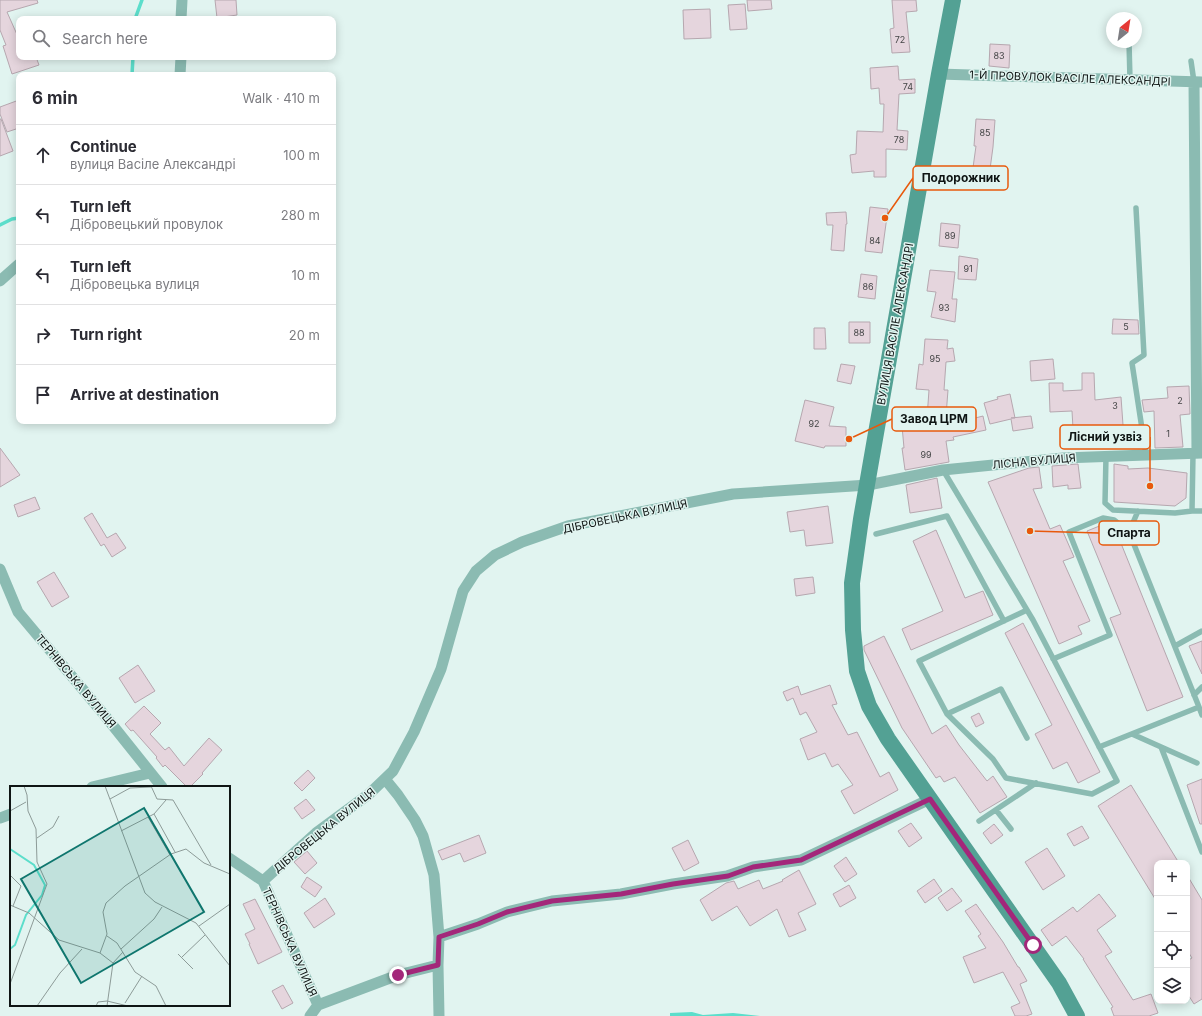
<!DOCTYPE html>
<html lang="en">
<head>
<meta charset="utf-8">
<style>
  body { margin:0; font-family:Inter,sans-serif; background:#f2f2f3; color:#2b2b33 }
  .controls { position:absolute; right:12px; bottom:12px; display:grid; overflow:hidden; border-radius:8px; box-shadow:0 2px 10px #0003 }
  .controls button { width:36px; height:36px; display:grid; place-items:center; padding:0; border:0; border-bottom:1px solid #e1e1e2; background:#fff; color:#2b2b33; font:20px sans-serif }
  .compass { position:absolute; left:1106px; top:12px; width:36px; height:36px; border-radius:50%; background:#fff; box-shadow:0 2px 10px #0003; rotate:30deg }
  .stop { position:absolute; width:12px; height:12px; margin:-9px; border:3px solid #a3277a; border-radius:50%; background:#fff }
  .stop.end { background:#a3277a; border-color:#fff; box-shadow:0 1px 4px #0008 }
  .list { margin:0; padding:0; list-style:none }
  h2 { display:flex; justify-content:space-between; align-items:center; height:52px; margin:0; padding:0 16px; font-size:17px }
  h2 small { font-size:13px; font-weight:400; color:#7c7c81 }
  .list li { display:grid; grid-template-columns:26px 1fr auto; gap:12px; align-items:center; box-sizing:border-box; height:60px; padding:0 16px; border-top:1px solid #e1e1e2 }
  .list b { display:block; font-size:15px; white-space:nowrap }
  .list p { margin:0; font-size:13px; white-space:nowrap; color:#7c7c81 }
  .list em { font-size:13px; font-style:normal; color:#7c7c81 }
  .icon { flex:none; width:22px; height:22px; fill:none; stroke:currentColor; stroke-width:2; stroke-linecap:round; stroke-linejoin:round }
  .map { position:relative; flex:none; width:1202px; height:1016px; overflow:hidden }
  .search { position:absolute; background:#fff; box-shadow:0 2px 10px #0003; left:16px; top:16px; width:320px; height:44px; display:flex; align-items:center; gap:10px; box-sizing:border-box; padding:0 14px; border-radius:8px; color:#7c7c81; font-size:15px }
  .panel { position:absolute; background:#fff; box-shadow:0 2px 10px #0003; left:16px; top:72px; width:320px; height:352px; border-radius:8px }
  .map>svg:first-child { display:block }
  .water { fill:#5cdecb }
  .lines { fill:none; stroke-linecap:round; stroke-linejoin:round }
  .stream { stroke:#5cdecb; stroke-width:3.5 }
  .building { fill:#e5d5dd; stroke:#b6a7af }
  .service { stroke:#8bbbb2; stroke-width:5.5 }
  .minor { stroke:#8bbbb2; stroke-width:11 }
  .secondary { stroke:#53a194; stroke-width:16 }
  .route { stroke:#a3277a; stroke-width:5 }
  .labels { text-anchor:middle; stroke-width:3; stroke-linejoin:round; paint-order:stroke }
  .number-label { font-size:9px; fill:#444546 }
  .street-label { font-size:11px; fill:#0f1514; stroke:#e1f4f0 }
  .inset-river { fill:none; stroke:#5cdecb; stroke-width:2 }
  .inset-road { fill:none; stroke:#8d9b98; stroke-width:1 }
  .view { fill:#0f766e; fill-opacity:0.15; stroke:#0f766e; stroke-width:2 }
  .inset-edge { fill:none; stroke:#0f1514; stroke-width:2 }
  .leader { fill:none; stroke:#e8590c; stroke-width:1.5 }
  .callout-dot { fill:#e8590c; stroke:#e1f4f0; stroke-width:1.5 }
  .callout { fill:#e1f4f0; stroke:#e8590c; stroke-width:1.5 }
  .callout-label { font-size:12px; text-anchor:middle; font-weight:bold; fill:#0f1514 }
</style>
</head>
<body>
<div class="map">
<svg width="1202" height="1016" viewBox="0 0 1202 1016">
  <rect width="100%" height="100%" fill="#e1f4f0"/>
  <path class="water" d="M692,1012l11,3 30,-2 27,3h-90v-3z"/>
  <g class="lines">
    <path class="stream" d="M135,19l7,-19
      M132,75l1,-18
      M0,225l12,-6 7,-1"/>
  </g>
  <path class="building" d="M0,0h37l1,3 -31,9 12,27v18h17l3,8 -27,9 -9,-28 3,-1 -6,-15z
    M215,0h21l1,15 -20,3z
    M747,0h24l1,9 -24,2z
    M892,0h24l1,11 -11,1 4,40 -18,1 -2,-24 4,-1z
    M745,4l2,25 -17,1 -2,-25z
    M710,9l1,29 -27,1 -1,-29z
    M990,44l20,1 -1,23 -20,-2z
    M898,66l1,14 16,-1v14l-16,1 -2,36 11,1 -1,19 -21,-1v28h-12v-6l-22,2 -2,-18 6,-1 1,-23 26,1 1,-28h-4l-1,-16 -8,1 -1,-21z
    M19,100v28l-12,4 -7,-18v-7z
    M0,119h1l12,32 -13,5z
    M976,119l19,1 -2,27 -5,37 -17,-2 5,-36h-2z
    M870,207l18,2 -6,44 -17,-2z
    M846,212l1,12h-1l-2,27 -13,-1 2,-25h-6l-1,-12z
    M941,223l19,2 -2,23 -19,-2z
    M959,256l19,3 -2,21 -18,-1z
    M930,270l25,2 -3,27h5l-2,23 -24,-5 5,-25 -9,-1z
    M861,274l16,2 -2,23 -17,-2z
    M1113,319l25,1 1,14h-27z
    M849,322h21v21h-21z
    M814,328h11l1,21h-12z
    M925,339l23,1 -1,9 6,-1 2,13 -9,1 -2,28h4l-2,26 4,-1 2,9 31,-8 3,14 -33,7 1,3 -8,1 3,21 -44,8 -3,-22h2l-2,-22 19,-2 -1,-5 7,-1 2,-28 -13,-1 3,-25 4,1z
    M1053,359l2,20 -24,2 -1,-20z
    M841,364l14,2 -4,18 -14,-3z
    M1082,373h12l1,27 26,-3 3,42 -29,-1v7l-21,1 -2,-35 -22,1 -1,-29h14v8l19,-1z
    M1189,386l1,28 -10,1 3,32 -28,1 -1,-37 -10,1 -2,-12 26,-2 -1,-11z
    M1010,394l5,24h-4l20,-2 2,12 -20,3 -2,-12 -21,5 -6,-21 14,-4 -1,-2z
    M805,400l29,7 -5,19 17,1v19h-21l-1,2 -29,-7z
    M0,448l20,27 -20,12z
    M1078,464l3,24 -13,1v-4l-15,2 -1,-21z
    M1114,464l14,2v3l20,-1 39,5 -1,25 -11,8 -61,-4z
    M1039,467l3,21 -9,1 17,40 10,-4 14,32 -11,4 27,60 -12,5 4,8 -23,10 -71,-162 41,-14z
    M937,478l5,30 -32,5 -4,-28z
    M35,497l5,12 -22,8 -4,-12z
    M828,506l5,37 -27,3 -2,-16 -14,2 -3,-20z
    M92,513l15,25 9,-5 10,15 -14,9 -8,-13 -3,2 -17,-28z
    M1107,523l7,3 69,171 -36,14 -37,-93 11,-4 -34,-83z
    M936,530l29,68 18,-7 10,24 -82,35 -9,-21 41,-18 -30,-70z
    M54,572l15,25 -17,10 -15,-25z
    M813,577l2,16 -19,3 -2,-17z
    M1023,623l77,149 -22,11 -11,-21 -14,7 -18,-35 17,-9 -47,-92z
    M884,636l48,98 14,-9 13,20 28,36 6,-5 14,21 -27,16 -25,-36 -11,5 -4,-6 -4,2 -34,-50 -38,-78v-4z
    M1202,641v33l-13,-28z
    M138,665l17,26 -20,12 -16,-25z
    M830,685l7,19 -5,1 16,30 9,-3 23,45 9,-5 9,18 -44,24 -13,-23 12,-6 -15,-21 -6,3 -7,-14 -17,7 -8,-21 17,-7 -11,-20 -6,3 -7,-17 -6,3 -4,-9 15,-6 3,9z
    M144,706l17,17 -11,11 15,16 4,-3 15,19 25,-28 13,12 -20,23 1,1 -13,13h-3l-22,-22 -2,2 -7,-9 1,-1 -24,-27 -2,1 -6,-7z
    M979,713l5,10 -8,4 -5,-10z
    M308,770l7,8 -13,13 -8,-8z
    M1202,779v45h-2l-13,-39z
    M1131,785l48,78h-22v39l-59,-96z
    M306,799l9,11 -13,9 -8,-11z
    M911,823l11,15 -13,9 -11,-16z
    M994,824l9,11 -12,9 -8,-11z
    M1082,826l7,12 -15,8 -7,-12z
    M479,835l7,18 -22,9 -4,-9 -18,7 -4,-9z
    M688,840l11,23 -15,8 -12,-23z
    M1047,848l18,28 -22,14 -18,-28z
    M307,851l10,12 -12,11 -11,-12z
    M846,857l11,17 -12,8 -11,-16z
    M799,870l17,34 -18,9 8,17 -17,7 -12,-28 -27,17 -13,-20 -25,15 -12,-21 26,-17 8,-2 4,8 21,-9 4,9 20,-8 -1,-1z
    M1187,875l15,25v99l-8,5 -7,-11v-32l5,-3 -5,-8z
    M307,877l15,10 -7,10 -14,-10z
    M934,879l8,12 -17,12 -8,-12z
    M849,885l7,13 -16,9 -7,-13z
    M952,888l10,13 -15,10 -9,-13z
    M1099,894l17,22 -19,14 15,22 -7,4 28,44 18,-6 7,19 -9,3h-35l-3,-8 2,-1 -30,-48h1l-18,-23 -14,10 -11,-16 32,-23 4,5z
    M325,898l10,16 -21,14 -10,-15z
    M255,899l27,53 -24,12 -9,-20h1l-5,-10 10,-5 -12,-25z
    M976,904l27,38 15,25h1l8,14 -7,3 12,30 -6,2h-11l-4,-9 9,-4 -17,-31 -29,11 -11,-26 23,-9 -8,-12 3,-2 -16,-23z
    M283,985l10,18 -11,6 -10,-18z"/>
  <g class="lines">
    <path class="service" d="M1129,42l1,38
      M1191,61l3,21
      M1136,208l8,147 -12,8 14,92
      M1106,456l-1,47 8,7 62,3 17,-2 1,-57
      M943,470l90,150 84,161 -25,13 -86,-16 -13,-19 -46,-45 54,-25 26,49
      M1192,511h10
      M876,534l71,-18 57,105
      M1175,646l27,-15
      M1053,659l57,-24 -41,-103 34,-14 11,2 15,12
      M1194,695l8,-8
      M1199,707l3,8
      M947,714l-28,-53 108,-51
      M1132,734l65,29
      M1099,747l100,-40 -70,-175 9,-21
      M1161,747l41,105
      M996,810l15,19
      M979,821l57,-38"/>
    <path class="minor" d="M181,19l1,-19
      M939,74l263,8
      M180,75l1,-18
      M1194,82l3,371
      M0,281l19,-17
      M0,569l18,43 88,105 56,70
      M385,779l13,16 17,25 8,16 11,39 5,62 -1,28 1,51
      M92,787l58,-14
      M0,818l11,-4
      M229,858l34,23 55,124
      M263,881l53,-48 53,-39 24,-23 21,-39 27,-63 22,-78 13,-20 19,-16 27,-13 46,-16 165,-32 135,-9 75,-15 120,-12 139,-5
      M439,937l39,-13 29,-12 45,-11 69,-7 52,-10 54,-8 26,-9 48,-7 129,-61
      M318,1005l80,-30 40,-10
      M310,1016l8,-11"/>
    <path class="secondary" d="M953,0l-14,74 -63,359 -15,86 -9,64 1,47 4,41 12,35 19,33 171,244 18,33"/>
  </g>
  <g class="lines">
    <path class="route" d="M398,975l40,-10 1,-28 39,-13 29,-12 45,-11 69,-7 52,-10 55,-8 25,-9 48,-7 129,-61 103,146"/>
  </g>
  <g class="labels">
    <g class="number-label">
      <text x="900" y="43">72</text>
      <text x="999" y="59">83</text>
      <text x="908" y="90">74</text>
      <text x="985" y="136">85</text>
      <text x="899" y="143">78</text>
      <text x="950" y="239">89</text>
      <text x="875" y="244">84</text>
      <text x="968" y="272">91</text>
      <text x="868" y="290">86</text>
      <text x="944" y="311">93</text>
      <text x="1126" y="330">5</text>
      <text x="859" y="336">88</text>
      <text x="935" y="362">95</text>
      <text x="1180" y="404">2</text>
      <text x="1115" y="409">3</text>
      <text x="814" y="427">92</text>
      <text x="1168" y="437">1</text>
      <text x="926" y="458">99</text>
    </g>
    <g class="street-label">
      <text transform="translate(1070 78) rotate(2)" y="4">1-Й ПРОВУЛОК ВАСІЛЕ АЛЕКСАНДРІ</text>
      <text transform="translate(895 324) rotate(-80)" y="4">ВУЛИЦЯ ВАСІЛЕ АЛЕКСАНДРІ</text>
      <text transform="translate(1034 461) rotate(-5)" y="4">ЛІСНА ВУЛИЦЯ</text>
      <text transform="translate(625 516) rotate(-12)" y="4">ДІБРОВЕЦЬКА ВУЛИЦЯ</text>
      <text transform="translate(76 681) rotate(50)" y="4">ТЕРНІВСЬКА ВУЛИЦЯ</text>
      <text transform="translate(324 830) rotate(-39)" y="4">ДІБРОВЕЦЬКА ВУЛИЦЯ</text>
      <text transform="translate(290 942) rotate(66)" y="4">ТЕРНІВСЬКА ВУЛИЦЯ</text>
    </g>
  </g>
  <g transform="translate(10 786)">
    <rect width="220" height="220" fill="#e1f4f0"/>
    <path class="inset-river" d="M0,63l24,16 11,20 -3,10 -16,20 -11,30 -5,4"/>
    <path class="inset-road" d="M95,0l40,107 10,9 41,21 34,43M141,0l6,13 16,1 38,65M100,13l20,-11 21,-1M0,25l16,-9M144,28l21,38M144,28l12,-14M138,31l22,38M111,45l33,-17M27,52l16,-11 6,-11M0,89l11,11 -8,20M0,119l19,8 30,27 41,13 13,10M189,140l31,-22M97,150l10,7 18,29 21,14 10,20M111,163l33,-30 8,-12M90,167l7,-19 -4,-22 3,-9 19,-17 46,-32 15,-5 18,14 26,11M168,168l15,15M172,171l23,-22M103,177l10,-11M0,198l37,-100 -10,-22 -1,-33 -8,-18 -1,-16 -3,-9M115,217l17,-27M27,220l23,-33 22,-24M86,220l2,-4 9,-1 21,5M97,220l6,-43"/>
    <path class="view" d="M134,22l60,104 -123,71 -60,-104z"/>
    <rect width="220" height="220" class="inset-edge"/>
  </g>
  <path class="leader" d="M885 218L913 178M849 439L892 419M1150 486L1150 437M1030 531L1099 533"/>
  <g class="callout-dot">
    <circle cx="885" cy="218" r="4"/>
    <circle cx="849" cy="439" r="4"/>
    <circle cx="1150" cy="486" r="4"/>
    <circle cx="1030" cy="531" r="4"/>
  </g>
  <g class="callout">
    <rect x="913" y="166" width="95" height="24" rx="4"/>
    <rect x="892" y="407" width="84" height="24" rx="4"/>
    <rect x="1060" y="425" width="90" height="24" rx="4"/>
    <rect x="1099" y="521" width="60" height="24" rx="4"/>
  </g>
  <g class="callout-label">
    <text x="961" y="182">Подорожник</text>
    <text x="934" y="423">Завод ЦРМ</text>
    <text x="1105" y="441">Лісний узвіз</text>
    <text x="1129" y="537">Спарта</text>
  </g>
</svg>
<div class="controls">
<button>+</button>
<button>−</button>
<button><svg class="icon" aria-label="locate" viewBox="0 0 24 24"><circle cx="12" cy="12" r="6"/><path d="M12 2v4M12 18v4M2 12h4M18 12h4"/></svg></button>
<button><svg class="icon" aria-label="layers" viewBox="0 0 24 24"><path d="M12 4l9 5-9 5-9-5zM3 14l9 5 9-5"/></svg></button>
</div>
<svg class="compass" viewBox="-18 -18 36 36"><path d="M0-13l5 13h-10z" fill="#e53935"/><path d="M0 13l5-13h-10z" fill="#7c7c81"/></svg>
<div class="stop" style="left:1033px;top:945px"></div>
<div class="stop end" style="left:398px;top:975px"></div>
<div class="search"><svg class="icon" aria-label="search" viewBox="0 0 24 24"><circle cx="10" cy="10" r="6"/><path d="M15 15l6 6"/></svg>Search here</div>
<section class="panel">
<h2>6 min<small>Walk · 410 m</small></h2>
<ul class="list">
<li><svg class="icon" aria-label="ahead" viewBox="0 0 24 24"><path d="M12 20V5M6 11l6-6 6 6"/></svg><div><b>Continue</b><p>вулиця Васіле Александрі</p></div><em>100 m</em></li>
<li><svg class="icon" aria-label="left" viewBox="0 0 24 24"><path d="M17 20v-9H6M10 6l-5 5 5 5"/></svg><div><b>Turn left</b><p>Дібровецький провулок</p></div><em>280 m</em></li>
<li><svg class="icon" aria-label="left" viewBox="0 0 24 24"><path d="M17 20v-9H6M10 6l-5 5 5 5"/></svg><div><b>Turn left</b><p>Дібровецька вулиця</p></div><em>10 m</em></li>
<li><svg class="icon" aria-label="right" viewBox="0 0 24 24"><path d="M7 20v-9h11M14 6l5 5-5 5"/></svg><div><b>Turn right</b></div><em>20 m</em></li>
<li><svg class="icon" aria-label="arrive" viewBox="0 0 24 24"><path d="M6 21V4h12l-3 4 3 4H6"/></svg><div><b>Arrive at destination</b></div></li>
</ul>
</section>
</div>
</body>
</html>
